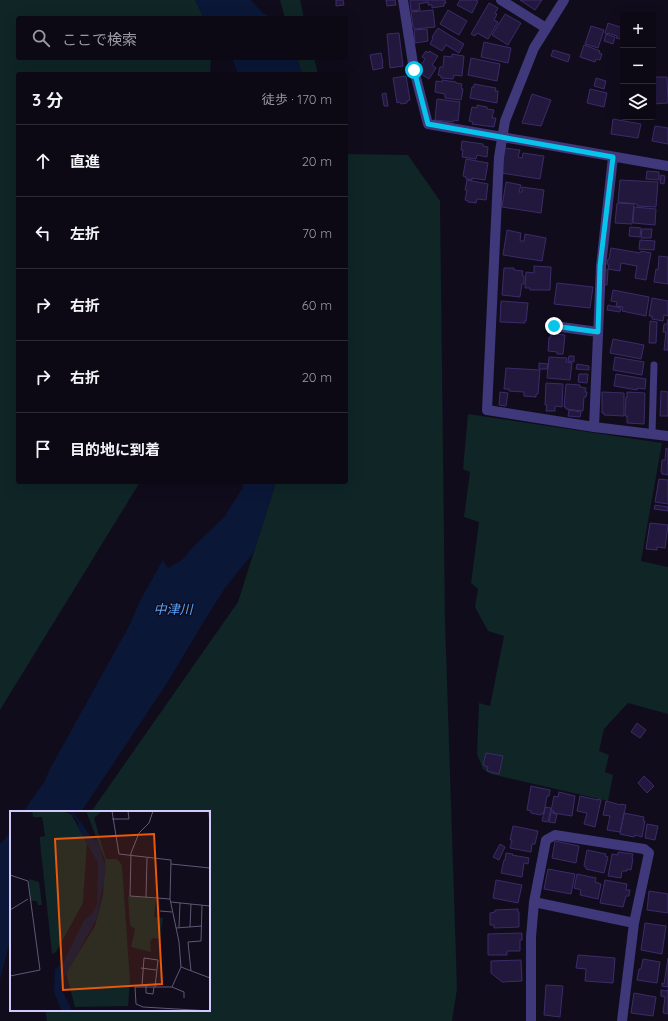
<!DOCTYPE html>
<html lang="ja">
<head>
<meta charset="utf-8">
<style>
  body { margin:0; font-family:Quicksand,"Noto Sans JP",sans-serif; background:#15121e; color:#f1f3f6 }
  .controls { position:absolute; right:12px; top:12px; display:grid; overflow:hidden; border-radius:4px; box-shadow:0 4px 16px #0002 }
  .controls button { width:36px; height:36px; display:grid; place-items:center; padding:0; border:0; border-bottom:1px solid #2c2a34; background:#0c0915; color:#f1f3f6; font:20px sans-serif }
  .stop { position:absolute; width:12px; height:12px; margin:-9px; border:3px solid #07c4eb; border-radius:50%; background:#fff }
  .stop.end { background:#07c4eb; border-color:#fff; box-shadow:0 1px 4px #0008 }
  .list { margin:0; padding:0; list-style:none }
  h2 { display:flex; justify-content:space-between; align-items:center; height:52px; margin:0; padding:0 16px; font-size:17px }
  h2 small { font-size:13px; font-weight:400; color:#9a9aa0 }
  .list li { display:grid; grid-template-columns:26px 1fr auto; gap:12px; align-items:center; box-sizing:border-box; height:72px; padding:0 16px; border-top:1px solid #2c2a34 }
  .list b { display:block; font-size:15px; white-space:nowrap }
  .list em { font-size:13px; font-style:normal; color:#9a9aa0 }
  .icon { flex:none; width:22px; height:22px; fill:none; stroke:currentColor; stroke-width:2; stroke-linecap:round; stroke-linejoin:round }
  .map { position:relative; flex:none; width:668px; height:1021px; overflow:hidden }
  .search { position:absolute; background:#0c0915; box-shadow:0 4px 16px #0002; left:16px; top:16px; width:332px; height:44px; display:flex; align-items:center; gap:10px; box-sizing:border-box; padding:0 14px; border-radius:4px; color:#9a9aa0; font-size:15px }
  .panel { position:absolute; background:#0c0915; box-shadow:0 4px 16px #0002; left:16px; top:72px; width:332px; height:412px; border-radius:4px }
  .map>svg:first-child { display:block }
  .green { fill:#0f2526 }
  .water { fill:#0a1737 }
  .building { fill:#22183d; stroke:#3c2b68 }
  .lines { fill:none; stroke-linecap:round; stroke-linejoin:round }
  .lane { stroke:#3f387a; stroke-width:7 }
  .street { stroke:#3f387a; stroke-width:10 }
  .route { stroke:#07c4eb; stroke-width:5 }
  .labels { text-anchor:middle; stroke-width:3; stroke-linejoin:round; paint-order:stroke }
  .water-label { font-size:13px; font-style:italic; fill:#5aa4fa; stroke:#100c1c }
  .inset-river { fill:none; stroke:#0a1737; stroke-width:2 }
  .inset-road { fill:none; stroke:#5e5876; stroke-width:1 }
  .view { fill:#e8590c; fill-opacity:0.15; stroke:#e8590c; stroke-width:2 }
  .inset-edge { fill:none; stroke:#d2c9fd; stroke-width:2 }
</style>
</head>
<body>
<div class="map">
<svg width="668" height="1021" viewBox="0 0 668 1021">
  <rect width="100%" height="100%" fill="#100c1c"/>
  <path class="green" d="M0,0h195l9,18h-186v40h193l-1,16h-192v408h122l-140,228z
    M280,0h20l4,18h-19z
    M297,58h17l4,16h-16z
    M346,154l62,1 32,46 5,419 12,369 -5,32h-405l-2,-11h164v-198h-118l147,-210 38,-120h70z
    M468,414l194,29 -21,118 27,6v147l-40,-11 -24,26 -5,22 10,4 -4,17 8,3 -5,26 -117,-27 -8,-5 -6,-15 2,-51 11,3 14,-70 -16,-5 -13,-24 3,-18 -7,-6 8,-61 -15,-5 6,-45 -7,-3z"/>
  <path class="water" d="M195,0h56l12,13 9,5h-68z
    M232,58h65l5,16h-64z
    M244,482h32l-22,70 -29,36 -19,30 -39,65 -86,129h-58l21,-30 7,-15 78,-141 12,-27 22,-39 5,8 14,-8 12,-14 30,-29 18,-28z
    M11,830v107l-11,43v-136l5,-5z"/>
  <path class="building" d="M336,0h7l1,5 -8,1z
    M386,0h9l1,5 -9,1z
    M410,0h35l1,3h-2v3l-12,2v-3h-4v-3l-9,2 1,6 -9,1z
    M460,0h16l2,1 -6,12 -15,-8z
    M520,0h22l-7,10z
    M489,3l9,5 -3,5 2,1 -3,6 4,2 -10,17 -11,-6 -2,3 -4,-2z
    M433,10l2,17 -21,2v-2h-1l-2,-15z
    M448,10l19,11 -8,14 -19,-11z
    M505,14l16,9 -13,22 -16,-10z
    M608,23l15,5v4l-3,7 -4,-1 1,-2 -9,-3v1l-3,-1z
    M591,26l13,4 -6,18 -13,-4z
    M438,28l26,16 -5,9 -13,-8 -4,6 -12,-7 3,-6 -1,-1z
    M427,29l1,12 -13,2 -1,-13z
    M399,33l4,33 -13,2 -3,-34z
    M606,34l9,3 -2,7 -9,-3z
    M484,42l27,6 -3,15 -27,-6z
    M584,45l16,6 -1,2 3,1 -2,6 -4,-1 -1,3 -15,-5z
    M553,50l17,5 -2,7 -17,-6z
    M426,51l2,2 1,-2 9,5 -6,9 4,3 -7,11 -8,-5 2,-3 -4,-2 6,-10 -3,-2z
    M381,53l2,10h-1l1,5 -10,2 -3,-15z
    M452,54l12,2 -2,20 -8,-1 -1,4 -12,-1v-2l-3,-1 2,-8h3l1,-11 8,1z
    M471,58l29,6 -3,17 -29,-6z
    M406,76l4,24 -3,1v2l-6,1 -1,-2 -3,1 -4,-25z
    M653,77h14l1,26 -15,1z
    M596,78l10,3 -2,8 -10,-3z
    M442,80l14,2v1l6,1 -1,4 2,1 -2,11 -16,-2v-4l-10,-2 1,-11 6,1z
    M474,84l22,4 -1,3h3l-1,12 -27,-5 2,-11h2z
    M590,89l17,4 -3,14 -17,-4z
    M386,93l2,13h-4l-2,-12z
    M532,94l19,6 -10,26 -19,-3z
    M437,99l23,3 -2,19 -4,-1 -1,2 -18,-2z
    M477,105l10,2v2l7,1 -2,8h4l-2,9 -22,-3 1,-2 -4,-1 3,-14 5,1z
    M613,119l28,5 -3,14 -27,-4z
    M655,126l13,2v16l-16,-3z
    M462,141l21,3v2l5,1 -1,10 -10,-2 -1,4 -14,-2 1,-7h-2z
    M505,148l15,2 -2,7 4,1 1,-5 21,3 -4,23 -39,-6z
    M466,159l22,4 -3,17 -13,-2v2l-6,-1v-2l-3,-1z
    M647,171l12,1v8l-13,-1z
    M661,175l4,1 -1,8 -4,-1z
    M467,180l21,4 -2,16 -9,-1 -1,4 -8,-1v-1l-3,-1 2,-10h-2z
    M620,180l38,2 -2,25 -19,-1v-2l-19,-2z
    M506,182l15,3 -2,7h3v-5l22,3 -3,23 -39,-6z
    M617,203l17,1 -2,20 -17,-1z
    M634,207l22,2 -1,16 -22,-2z
    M630,227l11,1 -1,9 -11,-1z
    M642,229h10l-1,9h-10z
    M507,230l14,3 -1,8h4l1,-7 21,4 -4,23 -39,-6z
    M640,240l15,1 -1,9 -15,-1z
    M611,248l29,5 1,-2 10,2 -5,27 -11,-2 2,-12 -16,-3 -1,8 -12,-2 1,-4 -2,-1 1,-5h1z
    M659,256l9,1v27l-14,-2 2,-13 2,1z
    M534,266l17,1 -1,23h-20v-2h-5l1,-16 8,1z
    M504,268h10v2l9,1 -1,4 2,1v8h-2l-2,13 -18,-2z
    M602,269l6,1 -1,15h-6z
    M557,283l36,4 -3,21 -36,-4z
    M613,290l36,7 -3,19 -24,-5 1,-4 -7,-1 1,-4 -6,-1z
    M652,298l16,3v15l-4,-1 -1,6 -11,-2v-3h-3z
    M501,301l27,2 -2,18 -1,-1v3l-25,-1z
    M608,305l13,3 -1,4 -13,-2z
    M668,319v31h-4l2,-18h-3l1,-8h3z
    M650,321l7,1 -1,21h-7z
    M551,333l14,2 -2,19h-6v-2l-9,-1 1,-14h2z
    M613,339l31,6 -3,14 -31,-6z
    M569,356h5v6l-6,-1z
    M549,357l18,1 -1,4 6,1 -2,17 -23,-2z
    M615,357l29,5 -2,13 -29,-5z
    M539,363l9,1 -1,5h-8z
    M577,364l12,2v4l-13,-1z
    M506,368l34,2 -2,24h-2v3l-12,-1v-4l-15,-1v-2h-5z
    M579,374h9l-1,9 -9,-1z
    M616,374l30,5 -1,10 -8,-1v2l-23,-4z
    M546,383l17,1 -1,23 -7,-1v5h-9l1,-6h-2z
    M566,384l14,1v2l6,1 -1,4h2l-1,5h-2l-1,14 -17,-2v-2h-2z
    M661,391l7,1v24h-8z
    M500,392l8,1 -2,13 -7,-1z
    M602,392l22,1v23l-20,-1v-2h-2z
    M627,392l18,1 -1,31 -17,-1v-7h-2l1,-19h1z
    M569,410l12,2 -1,5 -12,-1z
    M666,448l2,1v26l-6,-1v-2h-1l1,-12h3z
    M659,479l9,1v24l-13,-2z
    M655,505l13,2v4l-14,-2z
    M650,523l18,2 -3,23 -8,-1v3l-11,-1z
    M637,723l9,7 -6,8 -9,-6z
    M486,753l17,3 -4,18 -12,-3 1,-4 -5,-2z
    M644,776l10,10 -7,7 -9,-10z
    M531,786l19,4 -1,6h-2l-3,18 -2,-1 -1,2 -10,-2v-2l-4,-1z
    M559,792l16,4 -3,20 -19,-3 1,-2h-3l3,-15 4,1z
    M580,796l18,4v-1l3,1 -6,27 -11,-3 3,-11 -10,-2z
    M606,801l15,4v-1l5,1 -6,27 -13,-2 3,-14 -7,-1z
    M545,807l6,1 -3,14 -6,-1z
    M551,812l6,2 -2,9 -6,-1z
    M624,813l20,4 -1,4h2l-3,16 -7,-2 -1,2 -14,-3z
    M647,824l11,2 -3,14 -10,-2z
    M513,826l25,5 -3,13h-3l-1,8 -21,-4 2,-8h-2z
    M555,841l24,5 -3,17 -24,-5z
    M500,844l5,3 -6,13 -6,-3z
    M587,850l19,4 -1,2 3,1 -4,16 -18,-4v-2l-2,-1z
    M618,852l15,2 -1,4 1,1 -2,11 -4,-1v2h-5l-1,7 -13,-2 4,-22 6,1z
    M506,853l7,1 -1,1 17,3 -1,6 -4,-1 -2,14 -21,-4 3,-13h1z
    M548,869l27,5 -4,20 -27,-5z
    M577,874l19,4 -1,4 6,2 -3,15 -18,-4 1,-5 -7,-2z
    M496,880l26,5 -4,18 -25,-5z
    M605,880l22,4 -1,6h4l-1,6h-3l-3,11 -23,-4z
    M649,891l19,3v19l-21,-3z
    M518,909v3h1v15l-25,1v-3h-4v-12l5,-1v-2z
    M645,923l21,3 -4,28 -21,-4z
    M522,933v7h-2v11h-13v4h-19v-21z
    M578,955l37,3 -2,25 -28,-2 1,-12 -10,-1z
    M668,958v29l-6,-1v-3l2,1z
    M643,959l17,3 -3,21 -20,-3 2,-11h2z
    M521,960l1,21 -20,1 -11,-9v-12z
    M546,985l17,1 -3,31 -16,-2z
    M661,990l6,1v-1h1v24l-5,-1 2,-16 -4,-1z
    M634,993l22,4 -3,19 -22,-3z"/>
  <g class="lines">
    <path class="lane" d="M652,434l2,-69"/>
    <path class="street" d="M403,0l11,70 14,54 240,42
      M501,0l45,28
      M564,0l-30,48 -29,73 -6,36 -12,253 107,17 74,9
      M554,326l44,6
      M594,427l7,-161 12,-109
      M534,902l100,21
      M531,1021v-84l3,-35 12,-62 9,-5 89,14 5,4 -15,70 -12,98"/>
  </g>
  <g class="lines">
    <path class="route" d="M414,70l14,54 185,33 -13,109 -2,66 -44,-6"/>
  </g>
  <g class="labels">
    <g class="water-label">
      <text x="173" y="614">中津川</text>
    </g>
  </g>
  <g transform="translate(10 811)">
    <rect width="200" height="200" fill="#100c1c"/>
    <path d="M22,0h29l10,3 16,28 -4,61 -27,49 -4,2 -12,-112v-5l5,-1 -3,-19h-9zM76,0h16l-8,7 12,41h11l5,6 8,116 -2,25 -53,1 -9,-34 29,-47 8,-31 2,-35zM19,68l10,3 3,23h-4l-1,-4h-7zM118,85l28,3 -2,18 9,1 -3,21 -7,-1 -3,4 1,10 -20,-5 4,-18 -5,-4z" fill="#0f2526"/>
    <path d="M70,10l10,15 8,6 8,27 -9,49 -33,60 -1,14 9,19h-10l-8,-19 1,-23 8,-6 21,-43 8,-6 5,-10 1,-41 -21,-37z" fill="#0a1737"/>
    <path class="inset-river" d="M61,0l12,17"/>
    <path class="inset-road" d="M102,0l7,43 52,6 -1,39 9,43 2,25 -9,20h-37l1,17 7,3 67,4M143,0l-4,12 -10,10 -8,20 -1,43 40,3M199,0l1,17M102,8h17l-1,-8M161,53l39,4M0,64l18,6 12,89 -30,6M136,86l1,-39M161,91l39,4M0,99l18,-11M150,100l12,1M169,116l1,-24M180,116l1,-23M166,117l26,-2M171,156l29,11M131,157l15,2M181,160l-3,-29 13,-1 1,-36M132,175l2,-28 14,2 -3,27M136,175v7l7,1 1,-7M162,176l12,5v6M82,200h55"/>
    <path class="view" d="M144,23l8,150 -99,6 -8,-151z"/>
    <rect width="200" height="200" class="inset-edge"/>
  </g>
</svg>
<div class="controls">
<button>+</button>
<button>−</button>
<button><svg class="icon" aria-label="layers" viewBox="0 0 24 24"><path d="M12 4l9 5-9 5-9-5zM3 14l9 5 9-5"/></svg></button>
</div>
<div class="stop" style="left:414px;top:70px"></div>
<div class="stop end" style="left:554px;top:326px"></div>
<div class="search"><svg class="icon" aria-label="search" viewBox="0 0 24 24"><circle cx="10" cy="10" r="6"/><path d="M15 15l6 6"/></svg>ここで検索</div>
<section class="panel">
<h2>3 分<small>徒歩 · 170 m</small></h2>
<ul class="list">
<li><svg class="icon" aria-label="ahead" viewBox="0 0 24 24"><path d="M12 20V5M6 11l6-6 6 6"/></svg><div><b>直進</b></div><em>20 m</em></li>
<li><svg class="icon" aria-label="left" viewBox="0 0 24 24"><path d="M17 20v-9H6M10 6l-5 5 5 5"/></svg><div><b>左折</b></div><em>70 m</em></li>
<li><svg class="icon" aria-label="right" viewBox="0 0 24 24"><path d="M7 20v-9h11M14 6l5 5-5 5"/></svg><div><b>右折</b></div><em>60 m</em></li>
<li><svg class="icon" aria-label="right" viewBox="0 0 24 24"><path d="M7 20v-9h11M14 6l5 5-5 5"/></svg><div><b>右折</b></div><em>20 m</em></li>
<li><svg class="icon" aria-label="arrive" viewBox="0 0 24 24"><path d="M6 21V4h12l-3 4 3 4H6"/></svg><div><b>目的地に到着</b></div></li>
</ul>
</section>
</div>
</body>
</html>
